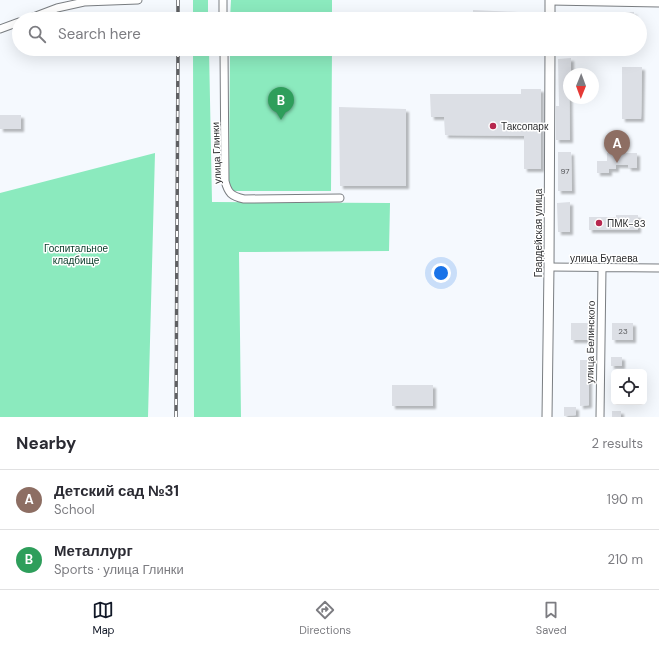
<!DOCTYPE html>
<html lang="en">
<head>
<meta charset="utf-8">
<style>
  body { margin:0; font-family:"DM Sans",sans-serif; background:#f2f2f3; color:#2b2b33 }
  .controls { position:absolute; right:12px; bottom:12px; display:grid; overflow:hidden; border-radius:6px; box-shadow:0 4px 16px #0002 }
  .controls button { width:36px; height:36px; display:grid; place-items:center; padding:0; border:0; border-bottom:1px solid #e1e1e2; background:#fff; color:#2b2b33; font:20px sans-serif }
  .compass { position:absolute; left:563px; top:68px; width:36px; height:36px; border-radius:50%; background:#fff; box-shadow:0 4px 16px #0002; rotate:181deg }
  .you { position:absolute; left:441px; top:273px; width:14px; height:14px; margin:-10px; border:3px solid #fff; border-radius:50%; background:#1a73e8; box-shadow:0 0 0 6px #1a73e833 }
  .badge { display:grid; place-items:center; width:26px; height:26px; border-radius:50%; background:#111827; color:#fff; font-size:13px; font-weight:700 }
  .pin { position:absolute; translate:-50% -33px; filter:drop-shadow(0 1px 2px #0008) }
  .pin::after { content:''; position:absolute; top:21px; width:14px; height:12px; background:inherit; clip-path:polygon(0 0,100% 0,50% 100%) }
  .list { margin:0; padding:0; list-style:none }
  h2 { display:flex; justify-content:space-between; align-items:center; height:52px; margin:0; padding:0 16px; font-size:17px }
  h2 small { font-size:13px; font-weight:400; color:#7c7c81 }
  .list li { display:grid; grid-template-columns:26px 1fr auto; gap:12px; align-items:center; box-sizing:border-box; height:60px; padding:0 16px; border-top:1px solid #e1e1e2 }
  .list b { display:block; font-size:15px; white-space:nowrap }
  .list p { margin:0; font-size:13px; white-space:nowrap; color:#7c7c81 }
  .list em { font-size:13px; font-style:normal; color:#7c7c81 }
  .icon { flex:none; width:22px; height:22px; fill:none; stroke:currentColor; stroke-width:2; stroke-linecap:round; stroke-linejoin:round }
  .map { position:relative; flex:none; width:659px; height:417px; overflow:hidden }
  .search { position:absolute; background:#fff; box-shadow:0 4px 16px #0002; left:12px; right:12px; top:12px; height:44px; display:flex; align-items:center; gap:10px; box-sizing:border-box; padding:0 14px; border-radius:22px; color:#7c7c81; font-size:15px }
  .sheet { height:172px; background:#fff }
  nav { display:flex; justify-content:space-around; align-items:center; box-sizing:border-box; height:56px; border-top:1px solid #e1e1e2; background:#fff; font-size:11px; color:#7c7c81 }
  nav a { display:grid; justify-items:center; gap:2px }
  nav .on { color:#111827 }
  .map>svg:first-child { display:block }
  .green { fill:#8beabe }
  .building { fill:#dcdfe5; filter:url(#shadow) }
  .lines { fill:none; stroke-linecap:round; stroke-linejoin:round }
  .minor-casing { stroke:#7a7e82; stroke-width:9 }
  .tertiary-casing { stroke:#7a7e82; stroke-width:11 }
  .minor { stroke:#fff; stroke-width:7 }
  .tertiary { stroke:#fff; stroke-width:9 }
  .rail-casing { stroke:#5f6063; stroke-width:3.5 }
  .rail { stroke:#fff; stroke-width:2; stroke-dasharray:6; stroke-linecap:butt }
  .poi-dot { fill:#b7274e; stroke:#fff; stroke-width:1.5 }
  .labels { text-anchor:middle; stroke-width:3; stroke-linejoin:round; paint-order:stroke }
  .number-label { font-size:8px; fill:#595a5d }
  .poi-label { font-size:10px; fill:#2d2e30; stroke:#fff; text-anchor:start }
  .street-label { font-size:10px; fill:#2d2e30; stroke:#fff }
  .park-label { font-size:10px; fill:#073a27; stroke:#fff }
</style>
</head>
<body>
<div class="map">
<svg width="659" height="417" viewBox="0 0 659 417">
  <defs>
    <filter id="shadow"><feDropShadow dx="3" dy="3" stdDeviation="1" flood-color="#0004"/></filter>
  </defs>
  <rect width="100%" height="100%" fill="#f5f9fe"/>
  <path class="green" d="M193,0h15v19h-15z
    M231,0h101v19h-102z
    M193,49h16l3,153 178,1 -1,48 -150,1 2,165h-47z
    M230,49h102l-1,142h-102z
    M155,153l-7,264h-148v-224z"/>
  <path class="building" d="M473,10l46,2 -1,7h-45z
    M634,12v7h-54v-6z
    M571,58v16h-2l1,66h-14v-34h3l-1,-47z
    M622,67h20l-1,52h-19z
    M521,89h20v80h-17v-33l-79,-1 -1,-18h-13l-1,-23h91z
    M339,107l67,2v77h-66z
    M0,115h21v14h-21z
    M558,152h13l1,39h-14z
    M607,153h30v15h-9v-3h-12v4h-7v4h-12v-12h10z
    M570,202v30h-12l-1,-29z
    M616,215h22v15h-49v-13h27z
    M571,323h20v17h-20z
    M612,323h21v17h-21z
    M611,357h11v9h-11z
    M580,360h10v9h-1v36l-9,1z
    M392,385h41v21h-41z
    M564,407h12v8l-12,1z
    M612,411h9v6h-9z"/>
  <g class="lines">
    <g class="minor-casing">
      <path id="minor" d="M223,0v19
        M550,1l109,2
        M28,19l29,-11 27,-6 54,-2
        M0,29l19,-7
        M224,49l1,132c3,12 6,15 19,18l96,-1
        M549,267l110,1
        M600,417l2,-149"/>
    </g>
    <g class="tertiary-casing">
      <path id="tertiary" d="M550,19v-19
        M547,417l2,-150 1,-218"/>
    </g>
    <use href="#minor" class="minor"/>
    <use href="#tertiary" class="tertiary"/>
    <g class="rail-casing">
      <path id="rail" d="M178,0v19
        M176,417l2,-368"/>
    </g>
    <use href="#rail" class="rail"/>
  </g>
  <g class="poi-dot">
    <circle cx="493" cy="126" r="4"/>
    <circle cx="599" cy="223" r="4"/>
  </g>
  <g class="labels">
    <g class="number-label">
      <text x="565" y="174">97</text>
      <text x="623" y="334">23</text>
    </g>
    <g class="poi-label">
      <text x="501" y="130">Таксопарк</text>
      <text x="607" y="227">ПМК-83</text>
    </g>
    <g class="street-label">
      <text transform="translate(216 153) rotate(-92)" y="4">улица Глинки</text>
      <text transform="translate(538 233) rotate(-90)" y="4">Гвардейская улица</text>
      <text x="604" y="262">улица Бутаева</text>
      <text transform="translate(590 342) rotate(-89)" y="4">улица Белинского</text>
    </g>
    <g class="park-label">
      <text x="76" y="252">Госпитальное<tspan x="76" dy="12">кладбище</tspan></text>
    </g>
  </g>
</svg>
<div class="controls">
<button><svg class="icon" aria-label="locate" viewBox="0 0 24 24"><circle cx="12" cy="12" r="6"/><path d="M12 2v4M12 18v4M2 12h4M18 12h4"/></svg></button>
</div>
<svg class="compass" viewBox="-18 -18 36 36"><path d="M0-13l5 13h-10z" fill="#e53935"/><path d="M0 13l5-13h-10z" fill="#7c7c81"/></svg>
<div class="you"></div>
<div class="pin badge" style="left:617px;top:163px;background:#8d6e63">A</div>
<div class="pin badge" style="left:281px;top:120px;background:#2e9e5b">B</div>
<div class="search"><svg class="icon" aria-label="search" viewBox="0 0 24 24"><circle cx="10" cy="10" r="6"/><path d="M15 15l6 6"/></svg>Search here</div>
</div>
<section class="sheet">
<h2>Nearby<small>2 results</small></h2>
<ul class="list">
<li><span class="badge" style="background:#8d6e63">A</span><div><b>Детский сад №31</b><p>School</p></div><em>190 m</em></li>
<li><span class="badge" style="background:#2e9e5b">B</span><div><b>Металлург</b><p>Sports · улица Глинки</p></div><em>210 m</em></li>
</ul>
</section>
<nav>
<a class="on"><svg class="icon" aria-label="map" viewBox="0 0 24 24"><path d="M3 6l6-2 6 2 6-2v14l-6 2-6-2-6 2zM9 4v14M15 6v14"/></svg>Map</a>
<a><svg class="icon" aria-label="directions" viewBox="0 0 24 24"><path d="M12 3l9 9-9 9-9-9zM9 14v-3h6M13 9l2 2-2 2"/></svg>Directions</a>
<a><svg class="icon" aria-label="saved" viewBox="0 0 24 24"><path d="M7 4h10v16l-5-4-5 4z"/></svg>Saved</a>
</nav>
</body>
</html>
